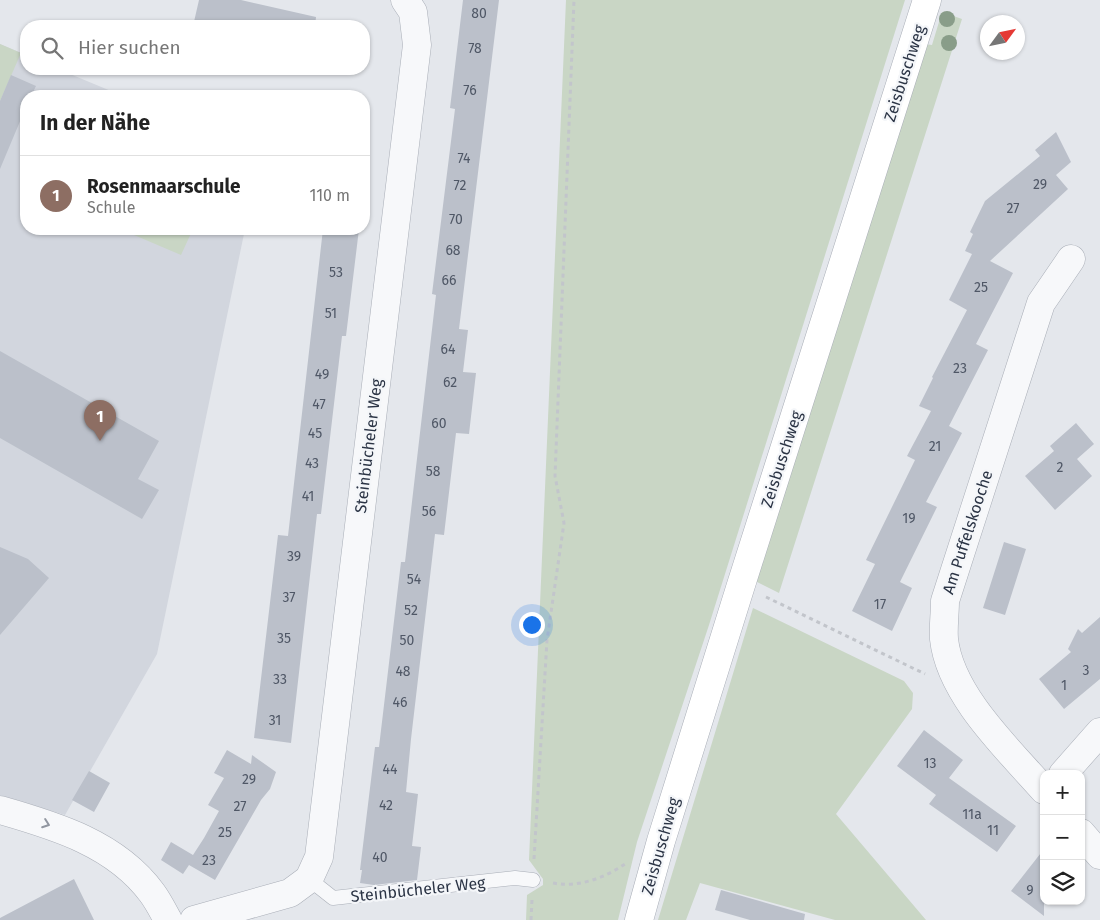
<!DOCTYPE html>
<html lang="de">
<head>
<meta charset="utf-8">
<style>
  body { margin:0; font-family:"Fira Sans",sans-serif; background:#f6f6f6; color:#222 }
  .controls { position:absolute; right:15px; bottom:15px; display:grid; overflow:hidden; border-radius:10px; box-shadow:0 1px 4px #0004 }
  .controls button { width:45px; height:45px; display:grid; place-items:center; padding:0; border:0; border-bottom:1px solid #e0e0e0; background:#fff; color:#222; font:25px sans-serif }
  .compass { position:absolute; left:980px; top:15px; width:45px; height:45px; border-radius:50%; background:#fff; box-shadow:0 1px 4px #0004; rotate:57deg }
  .you { position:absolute; left:531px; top:624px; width:18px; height:18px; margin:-12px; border:4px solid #fff; border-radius:50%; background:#1a73e8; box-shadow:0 0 0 8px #1a73e833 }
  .badge { display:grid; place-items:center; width:32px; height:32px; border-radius:50%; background:#d1495b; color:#fff; font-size:16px; font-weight:700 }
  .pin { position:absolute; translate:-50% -41px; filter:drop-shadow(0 1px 2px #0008) }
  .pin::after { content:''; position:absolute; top:26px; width:18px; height:15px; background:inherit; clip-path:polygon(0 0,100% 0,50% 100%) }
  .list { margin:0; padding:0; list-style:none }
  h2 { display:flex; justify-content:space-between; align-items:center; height:65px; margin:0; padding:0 20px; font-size:21px }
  h2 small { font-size:16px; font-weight:400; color:#767676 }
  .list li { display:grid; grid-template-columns:32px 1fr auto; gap:15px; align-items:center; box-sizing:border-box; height:80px; padding:0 20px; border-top:1px solid #e0e0e0 }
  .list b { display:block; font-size:19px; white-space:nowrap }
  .list p { margin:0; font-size:16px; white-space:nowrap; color:#767676 }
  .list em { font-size:16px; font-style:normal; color:#767676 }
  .icon { flex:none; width:28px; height:28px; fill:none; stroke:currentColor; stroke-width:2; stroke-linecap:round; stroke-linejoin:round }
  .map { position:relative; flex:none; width:1100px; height:920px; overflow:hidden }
  .search { position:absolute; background:#fff; box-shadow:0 1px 4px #0004; left:20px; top:20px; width:350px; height:55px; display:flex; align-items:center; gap:12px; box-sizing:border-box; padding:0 18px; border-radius:20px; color:#767676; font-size:19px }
  .panel { position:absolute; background:#fff; box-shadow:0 1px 4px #0004; left:20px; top:90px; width:350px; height:145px; border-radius:20px }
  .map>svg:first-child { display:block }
  .built { fill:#d2d6de }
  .green { fill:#c9d6c5 }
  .building { fill:#bbc0ca }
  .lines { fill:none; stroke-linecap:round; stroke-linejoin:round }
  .lane-casing { stroke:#a9aeb7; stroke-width:15 }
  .street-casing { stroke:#a9aeb7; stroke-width:29 }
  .secondary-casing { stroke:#a9aeb7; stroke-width:29 }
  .path { stroke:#c2c5cb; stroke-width:3; stroke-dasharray:4 4; stroke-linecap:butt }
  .lane { stroke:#f7f8fa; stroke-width:14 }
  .street { stroke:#f7f8fa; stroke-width:28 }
  .secondary { stroke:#fff; stroke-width:28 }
  .tree { fill:#899d89 }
  .oneway { stroke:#9196a0 }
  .labels { text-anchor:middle; stroke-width:4.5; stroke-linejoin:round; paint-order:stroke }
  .number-label { font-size:14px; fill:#4f5766 }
  .street-label { font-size:16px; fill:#2b3445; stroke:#f4f6f9 }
</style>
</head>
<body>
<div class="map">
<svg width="1100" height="920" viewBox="0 0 1100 920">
  <rect width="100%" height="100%" fill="#e4e7ec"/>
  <path class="built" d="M0,44l26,11v14h32l65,27h-97v133h219l-88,425 -92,161 -65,-20z"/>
  <path class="green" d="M566,0h339l-196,625 -72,217 -19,78h-92l1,-25 16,-10v-6l-14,-19z
    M942,12l20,7 -183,574 -24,-12 170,-537 7,1z
    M0,44l21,9 -21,48z
    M120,229h73l-12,26z
    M753,608l151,73 9,12 -1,16 -76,105 90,106h-91l-135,-37 -14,37h-28z"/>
  <path class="building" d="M199,0h42l75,17 -1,9h-122z
    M463,0h36l-40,329 9,1 -5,42 13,1 -7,61 -13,-1 -12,102 -9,-1 -24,205 -5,53 12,2 -6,52 9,1 -4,33 -43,5 -14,-2 2,-13h-2l15,-123h4l22,-185h4l31,-267 -4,-1 23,-185 -5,-1z
    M11,75l25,11 -5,10h-5v11l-26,62v-68z
    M1056,132l15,30 -15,13 12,14 -78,72 23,12 -37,71 12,6 -39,76 13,7 -36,69 11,5 -37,75 12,6 -20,43 -40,-20 23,-47 -9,-4 49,-100 -8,-4 24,-45 -12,-5 14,-28 -1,-1 35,-67 -18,-10 23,-46 -7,-3 8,-17 -3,-2 15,-31 55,-45 -5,-6z
    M323,229h36l-13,107h-4l-21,178h-4l-26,229 -37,-5 24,-203 10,1z
    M0,351l159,90 -21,38 21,11 -17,29 -142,-81z
    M1076,423l18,21 -17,15 15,17 -37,34 -30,-34 29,-25 -4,-5z
    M1004,542l22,7 -21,66 -22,-7z
    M0,547l28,12 21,19 -49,57z
    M1100,617v62l-36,30 -25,-30 32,-27 -3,-3 10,-20 4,4z
    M924,730l39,30 -14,18 67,48 -19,26 -68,-48 7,-9 -39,-29z
    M227,750l24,14 1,-9 24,17 -6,17 -9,11 -46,80 -26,-15 -6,9 -22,-14 10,-18 22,13 11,-17 15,-27 -11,-6 16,-27 -10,-5z
    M89,771l21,12 -16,29 -22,-12z
    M1044,849v67l-33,-25z
    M74,879l20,41h-94v-2z
    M721,890l84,24 -1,6h-54l-35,-10z"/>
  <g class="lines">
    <g class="lane-casing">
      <path id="lane" d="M309,879l24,19 182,-20 18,2"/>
    </g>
    <g class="street-casing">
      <path id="street" d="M1063,774l37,-42
        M1044,790c-36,-41 -94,-95 -100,-151 -1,-12 1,-25 1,-38l96,-298 30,-44
        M0,810c56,16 116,34 152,83 6,8 11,18 16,27
        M1081,833l19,22
        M194,920l96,-27 19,-14 10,-22 98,-812 -4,-33 -8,-12"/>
    </g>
    <g class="secondary-casing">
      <path id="secondary" d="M639,920l22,-79 80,-256 186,-585"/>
    </g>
    <path class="path" d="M766,597l159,77
      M534,859l13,-219 17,-117 -9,-47 19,-476
      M553,883c25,5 51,-5 72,-19
      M531,920l1,-20"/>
    <use href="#lane" class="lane"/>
    <use href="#street" class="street"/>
    <use href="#secondary" class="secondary"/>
  </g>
  <g class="tree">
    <circle cx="947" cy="19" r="8"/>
    <circle cx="949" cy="43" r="8"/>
  </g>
  <defs><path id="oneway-chevron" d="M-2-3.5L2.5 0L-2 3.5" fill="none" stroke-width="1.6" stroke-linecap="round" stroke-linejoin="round" transform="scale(1.25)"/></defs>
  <use class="oneway" href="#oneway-chevron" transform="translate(46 824) rotate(20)"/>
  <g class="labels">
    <g class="number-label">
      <text x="479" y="18">80</text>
      <text x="475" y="53">78</text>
      <text x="470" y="95">76</text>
      <text x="464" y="163">74</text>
      <text x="1040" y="189">29</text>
      <text x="460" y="190">72</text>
      <text x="1013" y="213">27</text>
      <text x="456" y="224">70</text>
      <text x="453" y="255">68</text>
      <text x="336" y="277">53</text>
      <text x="449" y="285">66</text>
      <text x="981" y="292">25</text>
      <text x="331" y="318">51</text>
      <text x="448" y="354">64</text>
      <text x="960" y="373">23</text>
      <text x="322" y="379">49</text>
      <text x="450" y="387">62</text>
      <text x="319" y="409">47</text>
      <text x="439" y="428">60</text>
      <text x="315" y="438">45</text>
      <text x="935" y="451">21</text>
      <text x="312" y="468">43</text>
      <text x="1060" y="472">2</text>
      <text x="433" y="476">58</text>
      <text x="308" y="501">41</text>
      <text x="429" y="516">56</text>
      <text x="909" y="523">19</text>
      <text x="294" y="561">39</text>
      <text x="414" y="584">54</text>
      <text x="289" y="602">37</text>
      <text x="880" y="609">17</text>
      <text x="411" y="615">52</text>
      <text x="284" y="643">35</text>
      <text x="407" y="645">50</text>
      <text x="1086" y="675">3</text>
      <text x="403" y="676">48</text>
      <text x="280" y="684">33</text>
      <text x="1064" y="690">1</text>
      <text x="400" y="707">46</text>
      <text x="275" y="725">31</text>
      <text x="930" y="768">13</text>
      <text x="390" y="774">44</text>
      <text x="249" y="784">29</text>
      <text x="386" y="810">42</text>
      <text x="240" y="811">27</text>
      <text x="972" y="819">11a</text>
      <text x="993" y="835">11</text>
      <text x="225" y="837">25</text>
      <text x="380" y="862">40</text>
      <text x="209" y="865">23</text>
      <text x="1030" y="895">9</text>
    </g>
    <g class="street-label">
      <text transform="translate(904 73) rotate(-72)" y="6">Zeisbuschweg</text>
      <text transform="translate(368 446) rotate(-83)" y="6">Steinbücheler Weg</text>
      <text transform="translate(781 459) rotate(-72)" y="6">Zeisbuschweg</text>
      <text transform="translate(967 532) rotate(-72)" y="6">Am Puffelskooche</text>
      <text transform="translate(660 846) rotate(-74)" y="6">Zeisbuschweg</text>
      <text transform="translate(418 889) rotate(-6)" y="6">Steinbücheler Weg</text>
    </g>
  </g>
</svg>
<div class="controls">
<button>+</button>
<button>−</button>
<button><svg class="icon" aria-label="layers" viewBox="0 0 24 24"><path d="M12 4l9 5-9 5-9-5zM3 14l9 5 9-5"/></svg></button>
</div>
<svg class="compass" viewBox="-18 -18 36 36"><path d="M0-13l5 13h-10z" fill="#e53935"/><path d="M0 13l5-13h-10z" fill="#767676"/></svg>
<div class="you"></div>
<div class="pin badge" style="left:100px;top:441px;background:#8d6e63">1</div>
<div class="search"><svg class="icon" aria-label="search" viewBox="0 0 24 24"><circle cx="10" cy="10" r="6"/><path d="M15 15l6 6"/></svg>Hier suchen</div>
<section class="panel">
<h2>In der Nähe<small></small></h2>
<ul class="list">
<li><span class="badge" style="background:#8d6e63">1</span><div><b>Rosenmaarschule</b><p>Schule</p></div><em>110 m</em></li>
</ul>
</section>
</div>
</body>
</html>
